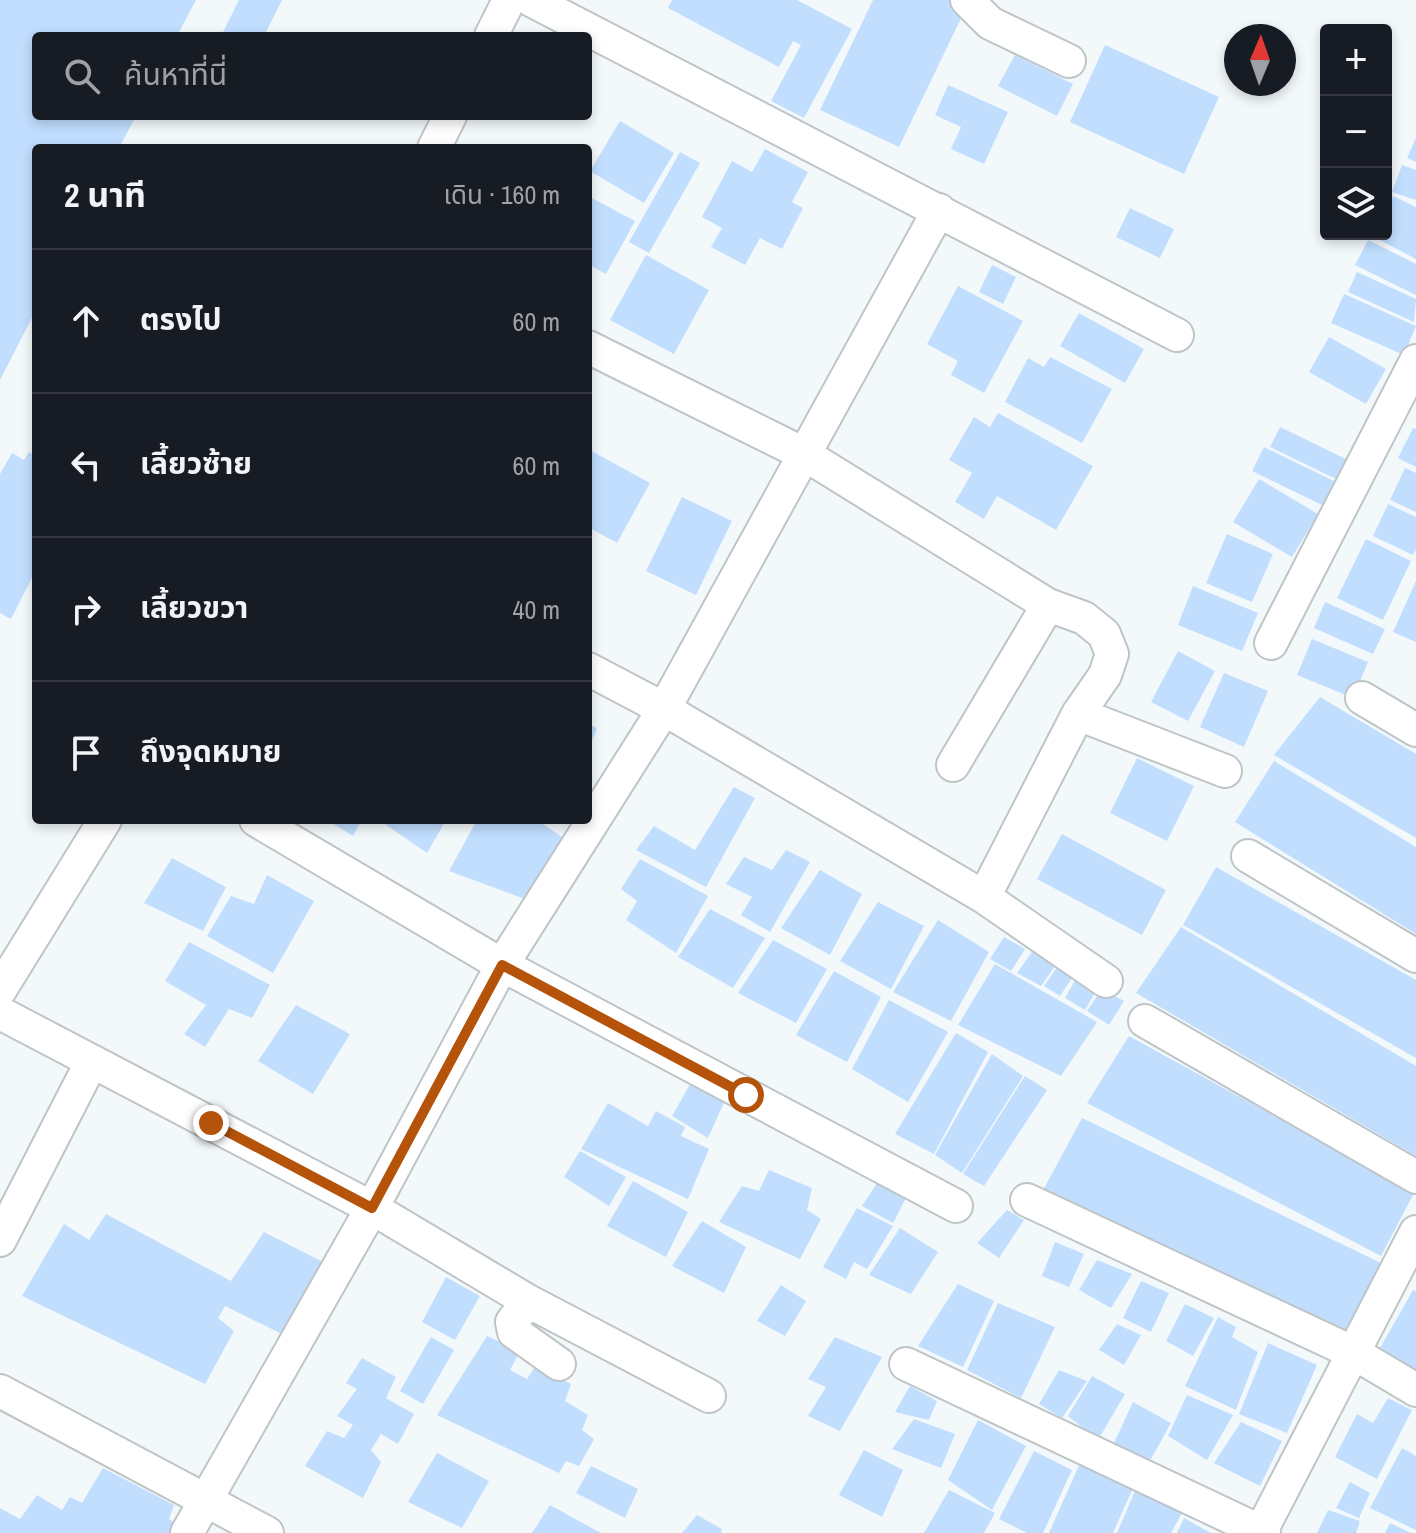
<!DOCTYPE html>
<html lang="th">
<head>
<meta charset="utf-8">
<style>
  body { margin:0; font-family:"Archivo Narrow","Noto Sans Thai",sans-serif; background:#242831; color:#f1f3f6 }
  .controls { position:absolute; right:24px; top:24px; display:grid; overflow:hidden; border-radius:8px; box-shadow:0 4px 12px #0003 }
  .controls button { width:72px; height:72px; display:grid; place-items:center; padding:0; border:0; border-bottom:2px solid #363941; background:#171b24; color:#f1f3f6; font:40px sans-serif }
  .compass { position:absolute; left:1224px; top:24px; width:72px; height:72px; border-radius:50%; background:#171b24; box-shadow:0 4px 12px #0003; rotate:2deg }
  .stop { position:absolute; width:24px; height:24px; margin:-18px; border:6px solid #b45309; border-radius:50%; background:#fff }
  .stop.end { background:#b45309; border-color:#fff; box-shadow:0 2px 8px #0008 }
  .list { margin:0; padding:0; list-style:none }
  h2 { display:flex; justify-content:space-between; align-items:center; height:104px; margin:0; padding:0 32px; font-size:34px }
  h2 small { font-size:26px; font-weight:400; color:#9ea1a6 }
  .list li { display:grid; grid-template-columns:52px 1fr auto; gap:24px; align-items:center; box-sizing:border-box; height:144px; padding:0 32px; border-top:2px solid #363941 }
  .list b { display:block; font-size:30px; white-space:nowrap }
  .list em { font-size:26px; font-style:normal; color:#9ea1a6 }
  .icon { flex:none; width:44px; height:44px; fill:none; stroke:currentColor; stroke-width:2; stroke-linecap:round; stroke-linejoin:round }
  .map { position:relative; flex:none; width:1416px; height:1533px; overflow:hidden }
  .search { position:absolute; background:#171b24; box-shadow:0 4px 12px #0003; left:32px; top:32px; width:560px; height:88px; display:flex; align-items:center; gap:20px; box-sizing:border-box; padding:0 28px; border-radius:8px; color:#9ea1a6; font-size:30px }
  .panel { position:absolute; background:#171b24; box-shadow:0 4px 12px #0003; left:32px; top:144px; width:560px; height:680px; border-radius:8px }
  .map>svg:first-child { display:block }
  .building { fill:#c1deff }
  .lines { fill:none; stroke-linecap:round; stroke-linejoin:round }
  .minor-casing { stroke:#bfc5c7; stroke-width:36 }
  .minor { stroke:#fff; stroke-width:32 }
  .route { stroke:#b45309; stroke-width:10 }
</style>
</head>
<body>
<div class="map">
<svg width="1416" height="1533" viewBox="0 0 1416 1533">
  <rect width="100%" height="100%" fill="#f3f9fb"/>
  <path class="building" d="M0,0h196l-19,36h-141v80h100l-17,32h-83v162l-36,70z
    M239,0h43l-18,36h-43z
    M672,0h125l55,29 -48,89 -33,-17 30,-56 -8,-4 -14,26 -111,-59z
    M873,0h76l17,8 -67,139 -79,-37z
    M1105,45l114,52 -35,77 -114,-52z
    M1015,55l58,29 -16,32 -59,-30z
    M948,85l60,27 -24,52 -33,-15 10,-22 -26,-12z
    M620,121l54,32 -30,50 -54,-32z
    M1416,138v24l-9,-4z
    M765,149l43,23 -16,30 11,6 -21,41 -22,-11 -15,27 -34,-18 11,-19 -20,-11 30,-56 20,11z
    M680,152l20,11 -51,90 -20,-11z
    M1402,165l14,5v30l-24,-8z
    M588,196l47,25 -29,53 -18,-10z
    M1393,196l23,11v52l-44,-23 1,-2h13v-24z
    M1130,208l44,21 -14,29 -44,-21z
    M1368,240l48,24v31l-61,-30z
    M646,255l63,35 -35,64 -64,-34z
    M992,265l24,12 -13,27 -24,-12z
    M1357,272l59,27 -2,23 -66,-30z
    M958,286l65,35 -39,72 -33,-18 7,-14 -31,-17z
    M1344,294l72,32 -12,29 -73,-32z
    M1079,313l65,36 -19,34 -65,-37z
    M1329,337l57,32 -20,35 -57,-32z
    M1050,357l62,32 -30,54 -77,-41 23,-44 16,9z
    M998,413l95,53 -37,64 -59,-34 -13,23 -29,-17 17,-29 -23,-13 25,-43 16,10z
    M1280,427l70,34 -10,20 -70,-34z
    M1413,428l3,1v38l-18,-9z
    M1264,447l70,34 -12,24 -70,-34z
    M588,449l62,34 -33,60 -29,-16z
    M29,452l7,4v114l-25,49 -11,-6v-139l12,-21 12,7z
    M1405,468l11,5v39l-26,-12z
    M1259,479l59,35 -26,43 -59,-35z
    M682,497l50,24 -36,74 -50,-24z
    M1388,504l28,13v33l-3,5 -40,-19z
    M1227,534l46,20 -21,48 -46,-19z
    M1366,539l45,22 -28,59 -46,-22z
    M1416,581v61l-23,-10z
    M1193,586l65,27 -16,38 -64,-26z
    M1325,602l60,27 -12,25 -59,-26z
    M1312,639l56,23 -15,36 -56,-23z
    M1178,651l37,20 -27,50 -37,-19z
    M1224,673l44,18 -24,56 -44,-20z
    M1320,697l96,57v84l-142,-83z
    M588,724l9,4 -9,23z
    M1137,758l57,28 -27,55 -57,-28z
    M1274,761l142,86v87l-181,-112z
    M734,787l21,11 -49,89 -70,-37 18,-24 41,24z
    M327,820h35l-9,16z
    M379,820h67l-19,33z
    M477,820h60l31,21 -38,60 -81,-30z
    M1062,834l104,56 -24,45 -105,-56z
    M786,850l24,12 -40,70 -29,-17 11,-18 -26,-13 18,-27 28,13z
    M172,858l54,29 -23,44 -59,-28z
    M640,859l68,37 -32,57 -50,-33 11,-19 -16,-12z
    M1216,867l200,113v78l-233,-133z
    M820,870l42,24 -32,61 -49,-27z
    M267,875l47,26 -41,72 -66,-37 24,-40 23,8z
    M878,902l46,24 -33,63 -51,-28z
    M710,909l55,29 -32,50 -55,-31z
    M938,920l51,32 -38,69 -58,-29z
    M1181,927l235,139v90l-280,-163z
    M1004,937l21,12 -14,22 -21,-12z
    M773,940l54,29 -31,54 -58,-30z
    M189,942l81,43 -18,33 -23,-9 -24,38 -21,-13 22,-29 -41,-24z
    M1032,952l23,14 -14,20 -24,-13z
    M995,964l102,58 -36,54 -103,-51z
    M1058,966l16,9 -14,21 -16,-10z
    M834,971l47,26 -34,65 -51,-27z
    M1078,975l21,11 -14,24 -20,-12z
    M1102,989l22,12 -15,24 -22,-14z
    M889,1000l59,32 -40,70 -56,-33z
    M296,1005l54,29 -37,60 -55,-33z
    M956,1033l32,19 -54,102 -39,-20z
    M1129,1036l285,157 -33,63 -294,-153z
    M992,1054l31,22 -61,97 -27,-18z
    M1025,1076l22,14 -63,96 -21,-12z
    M693,1079l33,19 -18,40 -36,-22z
    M608,1103l40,23 8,-15 29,16 -4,9 28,13 -21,50 -107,-50z
    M1082,1118l299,145 -33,71 -306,-142z
    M580,1151l46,26 -17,29 -45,-29z
    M769,1170l43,18 -5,22 14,9 -21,40 -81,-37 23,-36 17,5z
    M879,1180l28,16 -14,27 -31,-17z
    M633,1181l55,31 -22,45 -59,-31z
    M857,1208l36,18 -26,43 -13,-7 -8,17 -23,-12z
    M1007,1210l17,10 -25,38 -22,-15z
    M106,1214l125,67 33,-49 61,31 -39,73 -61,-30 -7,12 16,13 -29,53 -183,-88 42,-72 25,16z
    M702,1221l44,26 -22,46 -52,-27z
    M900,1228l38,24 -27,42 -42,-19z
    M1055,1242l29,12 -15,33 -27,-11z
    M1097,1260l35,14 -21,34 -32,-18z
    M446,1277l34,19 -25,44 -33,-18z
    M1141,1281l28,12 -18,39 -28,-14z
    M958,1284l36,17 -31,66 -45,-21z
    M781,1285l25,16 -21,35 -28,-15z
    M1413,1290l3,1v84l-40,-20z
    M998,1303l57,24 -34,71 -54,-28z
    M1185,1304l29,14 -21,38 -27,-15z
    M1218,1317l18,10 -4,10 26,15 -22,58 -51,-24z
    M1117,1324l24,11 -17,30 -25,-15z
    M487,1336l33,15 -10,19 17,9 9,-14 35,19 -6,17 23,14 -6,15 12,9 -15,27 -13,-5 -7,12 -122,-58z
    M431,1337l23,13 -31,54 -23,-13z
    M835,1337l47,20 -42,74 -32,-15 18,-29 -18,-8z
    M1268,1343l49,22 -30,68 -48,-19z
    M362,1358l34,19 -10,21 28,16 -16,30 -17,-10 -10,16 10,12 -18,36 -58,-32 22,-35 17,7 9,-13 -16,-9 20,-27 -11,-6z
    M1059,1370l28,11 -25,37 -23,-14z
    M1092,1376l33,18 -27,46 -30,-24z
    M910,1386l27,15 -8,19 -34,-8z
    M1187,1395l46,20 -26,45 -39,-24z
    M1388,1398l24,12 -35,69 -42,-22 22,-43 16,9z
    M1133,1402l38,21 -24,43 -33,-23z
    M914,1419l41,15 -14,34 -49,-19z
    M978,1420l48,26 -34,64 -44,-30z
    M1241,1422l41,19 -22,45 -46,-23z
    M1402,1448l14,8v74l-46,-22z
    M864,1450l39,20 -21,47 -43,-22z
    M1034,1451l38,19 -29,63h-16l-28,-14z
    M437,1453l52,28 -27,47 -54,-26z
    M1080,1463l53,25 -20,45h-64z
    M591,1466l47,23 -13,29 -49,-25z
    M103,1468l71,37 -5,14 15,10 -2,4h-182v-25l20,11 17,-24 25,15 8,-13 12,6z
    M1350,1482l20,11 -11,25 -23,-10z
    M949,1490l46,23 -11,20h-60z
    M1135,1491l47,22 -11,20h-54z
    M550,1505l51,28h-69z
    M1328,1510l32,11 -4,12h-39z
    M697,1515l25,14 -1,4h-39z
    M1184,1518l27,15h-34z
    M1390,1523l21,10h-26z"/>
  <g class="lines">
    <g class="minor-casing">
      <path id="minor" d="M531,0l646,335
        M967,0l23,23 79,38
        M491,36l18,-36
        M434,148l16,-32
        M588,347l216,107 244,151 36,13 20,16 8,20 -7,21 -27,39 -94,183
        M1271,643l145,-282
        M588,669l76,40 320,188 122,84
        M1362,698l54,32
        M1078,714l147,57
        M953,765l95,-160
        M256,820l246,145 454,241
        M1248,856l168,100
        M0,990l105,-170
        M0,1013l372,195 156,93 181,95
        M1145,1021l271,156
        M1027,1200l327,153 62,37
        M0,1240l92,-179
        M528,1301l-16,21 2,10 45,32
        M906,1364l358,169
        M0,1391l267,142
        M187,1533l185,-325 130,-243 162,-256 275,-499
        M1260,1533l156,-301"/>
    </g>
    <use href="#minor" class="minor"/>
  </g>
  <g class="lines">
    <path class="route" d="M211,1123l161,85 130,-243 244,130"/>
  </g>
</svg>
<div class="controls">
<button>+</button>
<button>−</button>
<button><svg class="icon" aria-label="layers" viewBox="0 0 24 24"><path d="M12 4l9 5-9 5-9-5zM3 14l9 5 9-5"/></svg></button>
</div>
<svg class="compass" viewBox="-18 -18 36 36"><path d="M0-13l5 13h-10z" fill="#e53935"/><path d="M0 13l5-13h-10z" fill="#9ea1a6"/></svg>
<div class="stop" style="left:746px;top:1095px"></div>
<div class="stop end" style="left:211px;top:1123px"></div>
<div class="search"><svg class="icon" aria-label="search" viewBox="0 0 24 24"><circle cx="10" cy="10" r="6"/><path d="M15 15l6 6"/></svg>ค้นหาที่นี่</div>
<section class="panel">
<h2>2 นาที<small>เดิน · 160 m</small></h2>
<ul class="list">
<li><svg class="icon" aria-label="ahead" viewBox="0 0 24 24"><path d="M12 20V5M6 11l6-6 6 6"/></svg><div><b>ตรงไป</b></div><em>60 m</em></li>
<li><svg class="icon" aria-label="left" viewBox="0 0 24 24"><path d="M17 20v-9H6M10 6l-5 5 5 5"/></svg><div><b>เลี้ยวซ้าย</b></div><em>60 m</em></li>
<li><svg class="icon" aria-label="right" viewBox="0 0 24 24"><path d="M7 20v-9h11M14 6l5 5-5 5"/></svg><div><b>เลี้ยวขวา</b></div><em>40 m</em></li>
<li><svg class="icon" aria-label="arrive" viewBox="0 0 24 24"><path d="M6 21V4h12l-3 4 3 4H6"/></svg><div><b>ถึงจุดหมาย</b></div></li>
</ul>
</section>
</div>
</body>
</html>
